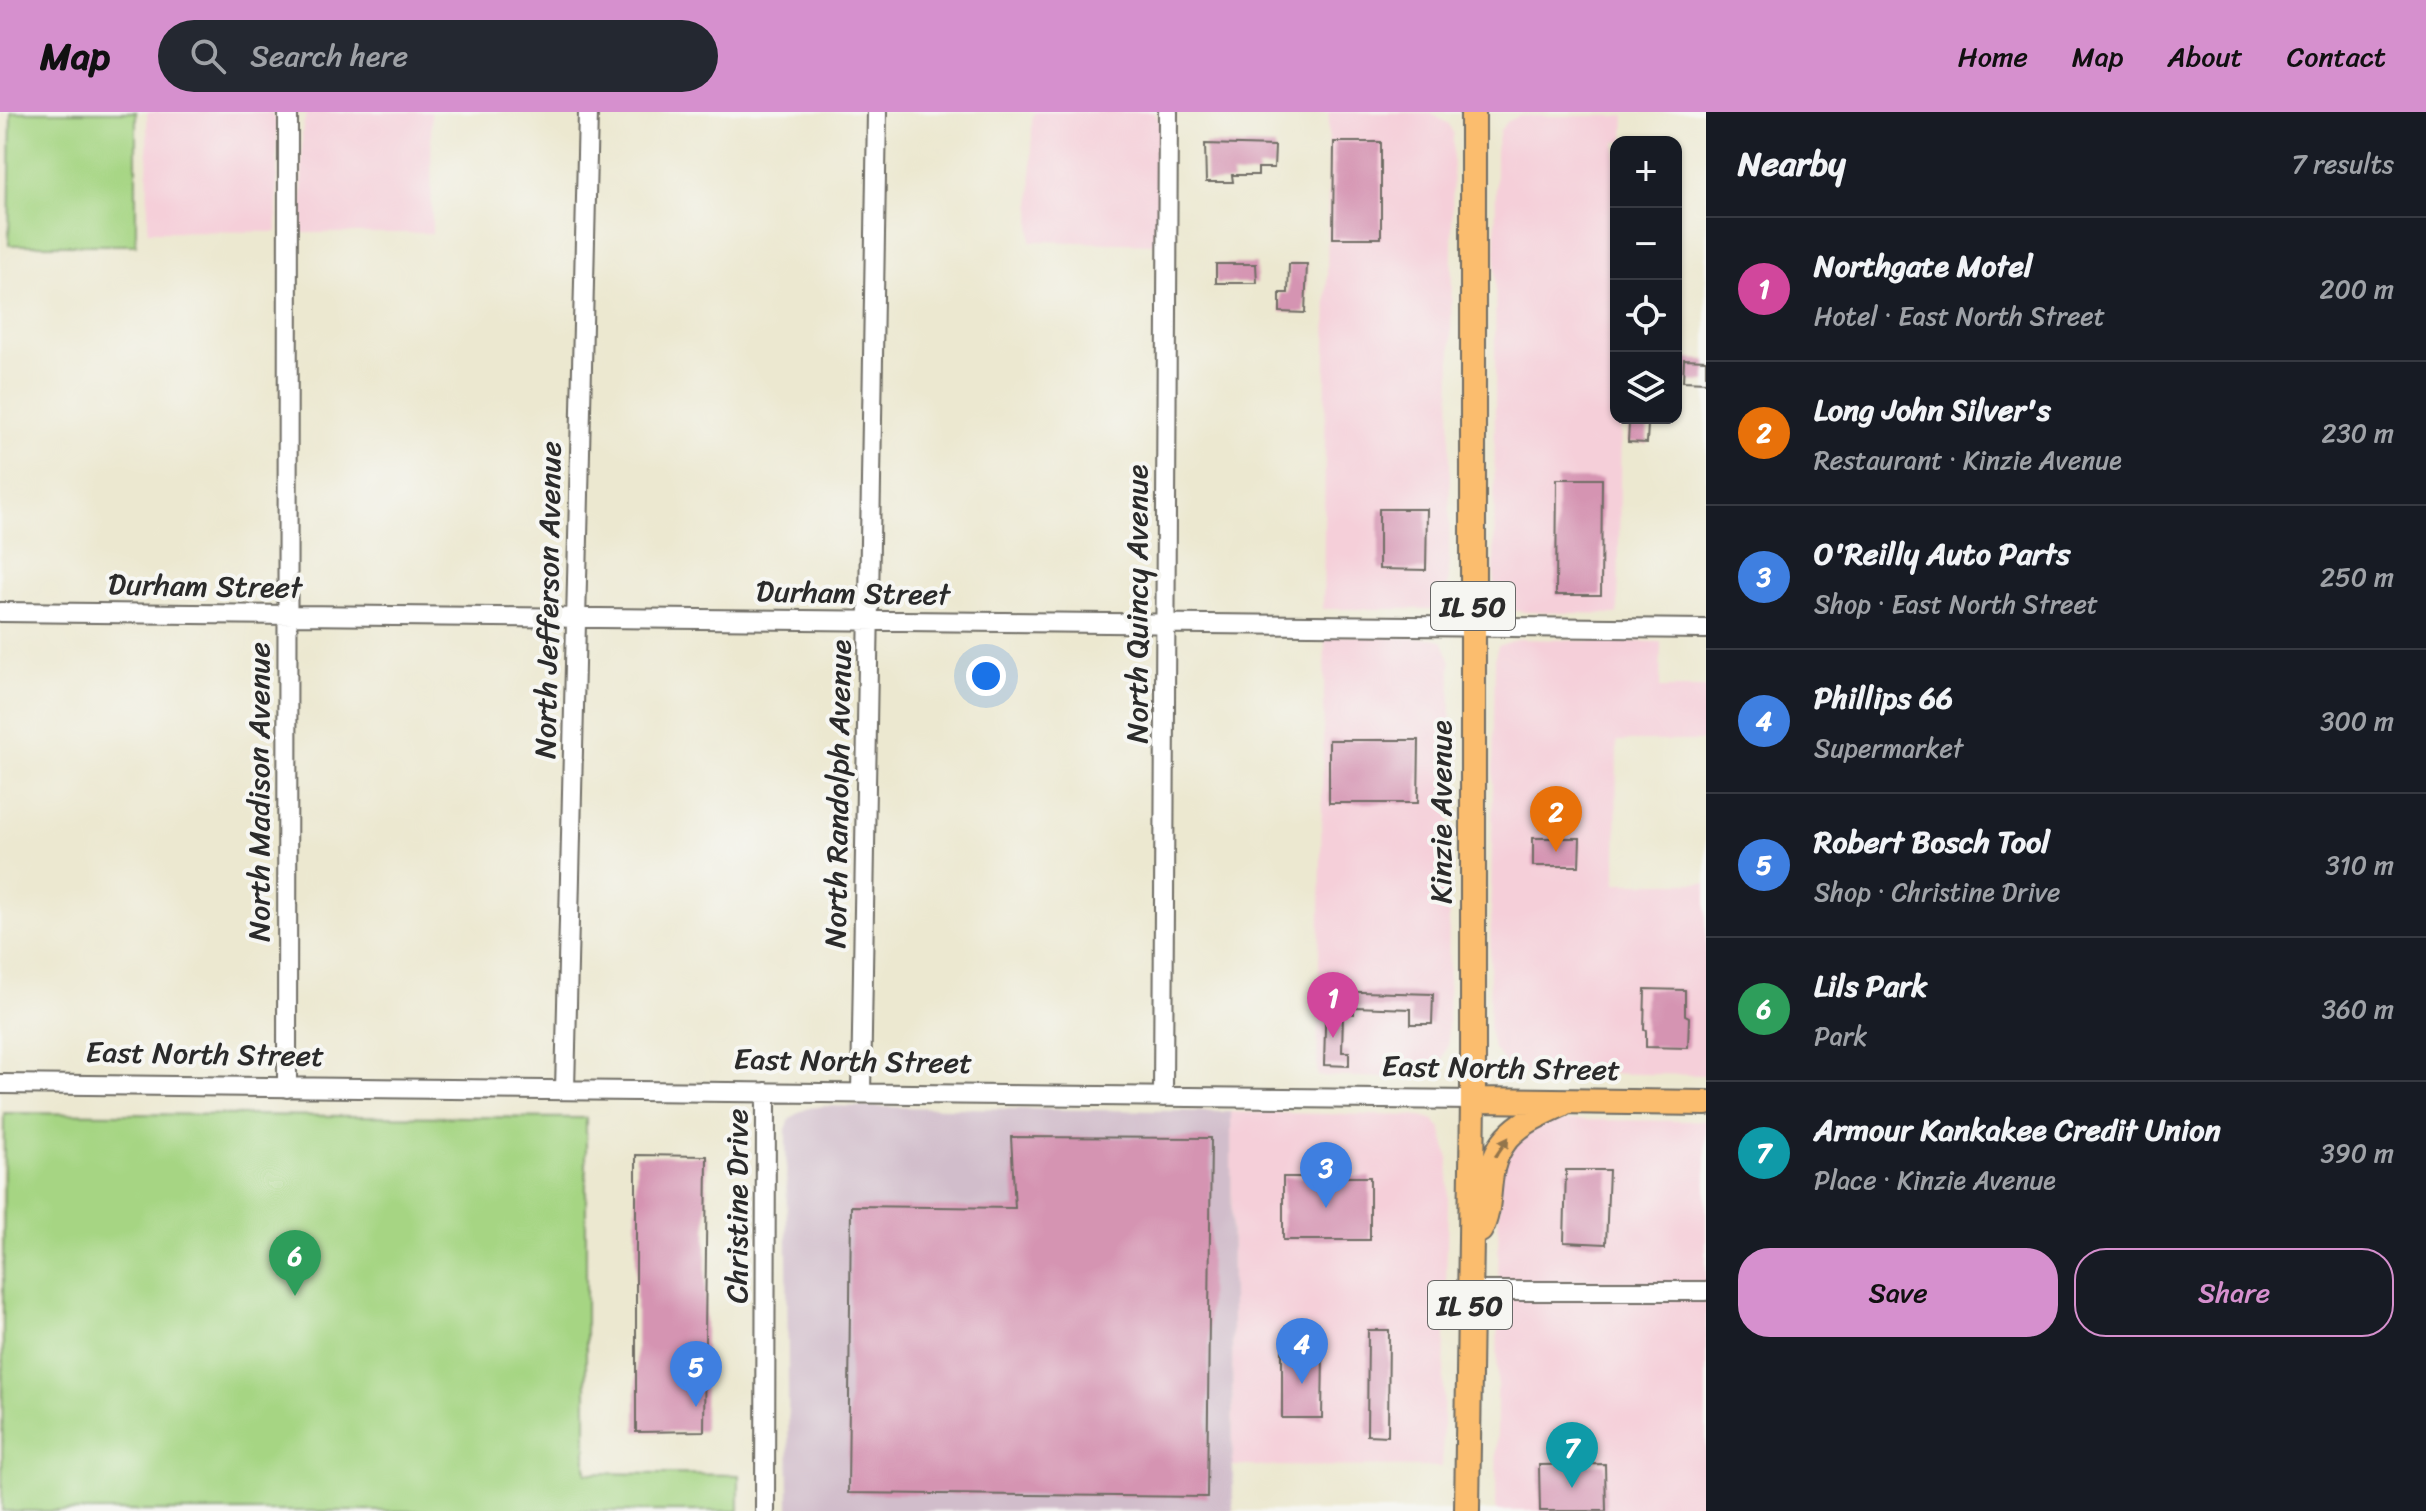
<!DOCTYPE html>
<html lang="en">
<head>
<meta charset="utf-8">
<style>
  body { margin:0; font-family:Sriracha,sans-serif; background:#242831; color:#f1f3f6 }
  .controls { position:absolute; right:24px; top:24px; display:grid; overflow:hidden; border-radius:16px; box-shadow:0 2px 6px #0004 }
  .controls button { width:72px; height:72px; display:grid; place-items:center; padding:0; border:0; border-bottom:2px solid #363941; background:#171b24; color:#f1f3f6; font:40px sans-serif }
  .you { position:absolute; left:986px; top:564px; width:28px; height:28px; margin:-20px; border:6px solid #fff; border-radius:50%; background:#1a73e8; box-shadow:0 0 0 12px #1a73e833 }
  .badge { display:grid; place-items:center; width:52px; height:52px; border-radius:50%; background:#d690ce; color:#fff; font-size:26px; font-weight:700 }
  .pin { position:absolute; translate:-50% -66px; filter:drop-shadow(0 2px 4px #0008) }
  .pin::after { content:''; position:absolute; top:42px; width:28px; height:24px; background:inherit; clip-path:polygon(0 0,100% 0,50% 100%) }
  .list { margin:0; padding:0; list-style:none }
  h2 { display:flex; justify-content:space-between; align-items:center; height:104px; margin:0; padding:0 32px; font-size:34px }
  h2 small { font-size:26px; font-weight:400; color:#9ea1a6 }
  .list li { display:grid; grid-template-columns:52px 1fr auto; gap:24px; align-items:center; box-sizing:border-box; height:144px; padding:0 32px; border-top:2px solid #363941 }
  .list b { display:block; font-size:30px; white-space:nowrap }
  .list p { margin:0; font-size:26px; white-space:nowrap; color:#9ea1a6 }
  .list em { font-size:26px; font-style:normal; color:#9ea1a6 }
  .actions { display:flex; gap:16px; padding:24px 32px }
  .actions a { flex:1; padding:18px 0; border:2px solid #d690ce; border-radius:32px; text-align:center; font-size:28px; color:#d690ce }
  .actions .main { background:#d690ce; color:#111 }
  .icon { flex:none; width:44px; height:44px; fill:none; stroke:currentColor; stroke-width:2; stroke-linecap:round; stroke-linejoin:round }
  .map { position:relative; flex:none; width:1706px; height:1399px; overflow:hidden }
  header { display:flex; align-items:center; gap:48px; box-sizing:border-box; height:112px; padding:0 40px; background:#d690ce; color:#111 }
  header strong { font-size:38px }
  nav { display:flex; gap:44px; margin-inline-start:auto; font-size:28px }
  .search { width:560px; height:72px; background:#242831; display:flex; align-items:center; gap:20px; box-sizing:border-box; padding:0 28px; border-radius:44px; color:#9ea1a6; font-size:30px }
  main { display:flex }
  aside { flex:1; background:#171b24 }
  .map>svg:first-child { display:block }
  .built { fill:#f5cfd9 }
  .industrial { fill:#d1bdcb }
  .green { fill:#a6d583; stroke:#688057; stroke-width:2 }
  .building { fill:#d594b2 }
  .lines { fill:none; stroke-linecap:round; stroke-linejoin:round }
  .minor-casing { stroke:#6f6d65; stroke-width:22 }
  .major-casing { stroke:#6f6d65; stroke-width:28 }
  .minor { stroke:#fff; stroke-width:18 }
  .major { stroke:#fbbd6e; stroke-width:24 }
  .oneway { fill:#93744c }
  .labels { text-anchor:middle; stroke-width:8; stroke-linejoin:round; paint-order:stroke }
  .shield { fill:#f6f6f2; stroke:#686867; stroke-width:2 }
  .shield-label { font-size:28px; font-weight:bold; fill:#2b2b2b }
  .street-label { font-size:30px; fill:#2b2b2b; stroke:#f6f6f2 }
</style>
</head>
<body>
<header>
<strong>Map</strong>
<div class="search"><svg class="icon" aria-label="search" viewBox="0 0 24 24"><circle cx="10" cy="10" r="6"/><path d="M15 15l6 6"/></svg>Search here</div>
<nav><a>Home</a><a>Map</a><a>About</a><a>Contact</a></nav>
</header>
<main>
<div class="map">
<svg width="1706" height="1399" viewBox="0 0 1706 1399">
  <rect width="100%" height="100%" fill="#f6f6f2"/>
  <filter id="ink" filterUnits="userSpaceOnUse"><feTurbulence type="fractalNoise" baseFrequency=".0125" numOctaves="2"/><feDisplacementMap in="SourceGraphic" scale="16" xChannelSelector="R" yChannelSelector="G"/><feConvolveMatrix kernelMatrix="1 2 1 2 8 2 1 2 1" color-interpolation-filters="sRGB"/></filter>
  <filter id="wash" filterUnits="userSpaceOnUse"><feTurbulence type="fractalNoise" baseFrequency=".006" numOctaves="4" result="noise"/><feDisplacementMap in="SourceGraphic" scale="32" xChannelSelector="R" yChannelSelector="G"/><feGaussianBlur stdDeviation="1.8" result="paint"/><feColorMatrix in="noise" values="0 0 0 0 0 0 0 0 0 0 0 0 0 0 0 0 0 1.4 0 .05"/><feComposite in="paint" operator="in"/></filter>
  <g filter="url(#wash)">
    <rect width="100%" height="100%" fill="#ece8d0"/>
    <path class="built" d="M147,0h124l6,12v108l-129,-1z
      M308,0h123l1,121h-130v-100l2,-11z
      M1035,0h118l6,7 3,9 -1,116 -130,-3 1,-121z
      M1329,0l102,1 18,11 4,10 -4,443 -4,21 -4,7 -9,4h-109z
      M1519,4h106l-1,26h-8v276h5l-3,196 -93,-2 -16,-2 -10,-6 -5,-11 2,-443 4,-20 8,-9z
      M1325,523l108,3 10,4 8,20 -3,383 -6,15 -11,9 -15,6 -19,3 -80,-2z
      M1518,527l143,3 -1,46h46v53h-89l-1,142h90v192l-188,-3 -10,-6 -15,-18 -4,-18 6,-374 3,-10z
      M1231,1000l190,4 13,4 8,11 7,28 -7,308 -209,-1z
      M1566,1008l140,1v390h-210l3,-343 15,-23 22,-21z"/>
    <path class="industrial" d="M824,994l407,6 2,399h-444l-3,-382 4,-10 9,-7 10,-4z"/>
    <path class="green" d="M11,0h125v133h-127z
      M4,1001l582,5v355l153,2v36h-737z"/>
    <g id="blocks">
      <path class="building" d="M1334,30h47v96h-48z
        M1205,32l70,2 -1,22h-16v7h-26l1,7h-27z
        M1216,152h40l1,19h-41z
        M1289,152h18l-2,49 -25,-1v-19h8z
        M1684,247l22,1v22l-23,-1z
        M1629,312h19l-1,19 -19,-1z
        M1557,367h45l-1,116h-45z
        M1379,397h48l-1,61 -47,-1z
        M1329,628h90l-1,63h-89z
        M1533,726h47l-1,28h-46z
        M1645,877l40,1v25l4,2 -1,31 -42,-1v-16l-2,-1z
        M1326,879l107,3 -1,30h-21v-15l-57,-2v7l-11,-1 -1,39h7v14l-25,-1z
        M1011,1025l200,1 -4,359 -359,-4 3,-287 164,2z
        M636,1043l71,1 -3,275 -68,1z
        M1566,1058h43l-3,74 -42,-2z
        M1283,1065h87v63h-87z
        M1368,1218h21l-1,106 -21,-1z
        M1282,1238h41l-1,68h-40z
        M1605,1352l1,47h-66l-1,-46z"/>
    </g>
  </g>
  <g filter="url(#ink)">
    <use href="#blocks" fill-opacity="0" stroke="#6f6d65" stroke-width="2"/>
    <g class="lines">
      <g class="minor-casing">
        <path id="minor" d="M0,500l1706,17
          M0,972l1473,16
          M287,976l1,-976
          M565,978l23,-978
          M861,981l16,-981
          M1163,985l5,-985
          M1471,1179h235
          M765,1399l1,-419"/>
      </g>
      <g class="major-casing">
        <path id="major" d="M1473,988l233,3
          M1480,1118c8,-15 8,-32 10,-49 5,-47 33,-59 72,-77
          M1467,1399l6,-411v-988"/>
      </g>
      <use href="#minor" class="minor"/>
      <use href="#major" class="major"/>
    </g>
    <defs><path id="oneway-solid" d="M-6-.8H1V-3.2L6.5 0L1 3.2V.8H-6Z" transform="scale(2)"/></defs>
    <use class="oneway" href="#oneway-solid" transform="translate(1502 1035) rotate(-56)"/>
  </g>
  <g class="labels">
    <g class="shield">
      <rect x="1431" y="470" width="84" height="48" rx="6"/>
      <rect x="1428" y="1169" width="84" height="48" rx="6"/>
    </g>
    <g class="shield-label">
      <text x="1473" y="504">IL 50</text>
      <text x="1470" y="1203">IL 50</text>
    </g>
    <g class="street-label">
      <text transform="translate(205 474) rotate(1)" y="10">Durham Street</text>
      <text transform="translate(853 481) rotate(1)" y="10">Durham Street</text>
      <text transform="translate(548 488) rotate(-89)" y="10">North Jefferson Avenue</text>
      <text transform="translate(1137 492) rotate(-90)" y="10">North Quincy Avenue</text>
      <text transform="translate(259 680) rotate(-90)" y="10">North Madison Avenue</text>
      <text transform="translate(838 682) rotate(-89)" y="10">North Randolph Avenue</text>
      <text transform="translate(1441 700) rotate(-90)" y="10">Kinzie Avenue</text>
      <text transform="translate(205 942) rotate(1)" y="10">East North Street</text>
      <text transform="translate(853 949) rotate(1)" y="10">East North Street</text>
      <text transform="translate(1501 956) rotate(1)" y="10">East North Street</text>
      <text transform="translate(737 1094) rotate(-90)" y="10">Christine Drive</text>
    </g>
  </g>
</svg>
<div class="controls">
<button>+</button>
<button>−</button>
<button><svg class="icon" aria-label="locate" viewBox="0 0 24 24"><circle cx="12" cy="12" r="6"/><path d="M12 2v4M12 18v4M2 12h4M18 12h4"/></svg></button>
<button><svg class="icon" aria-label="layers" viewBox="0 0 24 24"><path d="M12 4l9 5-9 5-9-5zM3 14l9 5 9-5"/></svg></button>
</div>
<div class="you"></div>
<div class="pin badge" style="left:1333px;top:926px;background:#d1479c">1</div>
<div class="pin badge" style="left:1556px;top:740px;background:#e8710a">2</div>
<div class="pin badge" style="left:1326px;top:1096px;background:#3f7fe0">3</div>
<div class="pin badge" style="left:1302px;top:1272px;background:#3f7fe0">4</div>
<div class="pin badge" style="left:696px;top:1295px;background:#3f7fe0">5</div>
<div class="pin badge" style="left:295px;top:1184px;background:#2e9e5b">6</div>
<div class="pin badge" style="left:1572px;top:1376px;background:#0f9aa8">7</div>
</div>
<aside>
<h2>Nearby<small>7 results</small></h2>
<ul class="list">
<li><span class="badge" style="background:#d1479c">1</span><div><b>Northgate Motel</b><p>Hotel · East North Street</p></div><em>200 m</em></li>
<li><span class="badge" style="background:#e8710a">2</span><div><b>Long John Silver's</b><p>Restaurant · Kinzie Avenue</p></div><em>230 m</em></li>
<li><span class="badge" style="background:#3f7fe0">3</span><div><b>O'Reilly Auto Parts</b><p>Shop · East North Street</p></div><em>250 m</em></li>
<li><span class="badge" style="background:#3f7fe0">4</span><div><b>Phillips 66</b><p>Supermarket</p></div><em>300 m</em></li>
<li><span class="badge" style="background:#3f7fe0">5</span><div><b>Robert Bosch Tool</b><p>Shop · Christine Drive</p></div><em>310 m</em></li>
<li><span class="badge" style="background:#2e9e5b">6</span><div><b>Lils Park</b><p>Park</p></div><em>360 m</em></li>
<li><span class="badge" style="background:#0f9aa8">7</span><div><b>Armour Kankakee Credit Union</b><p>Place · Kinzie Avenue</p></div><em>390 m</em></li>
</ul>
<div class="actions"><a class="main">Save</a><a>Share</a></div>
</aside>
</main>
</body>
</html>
